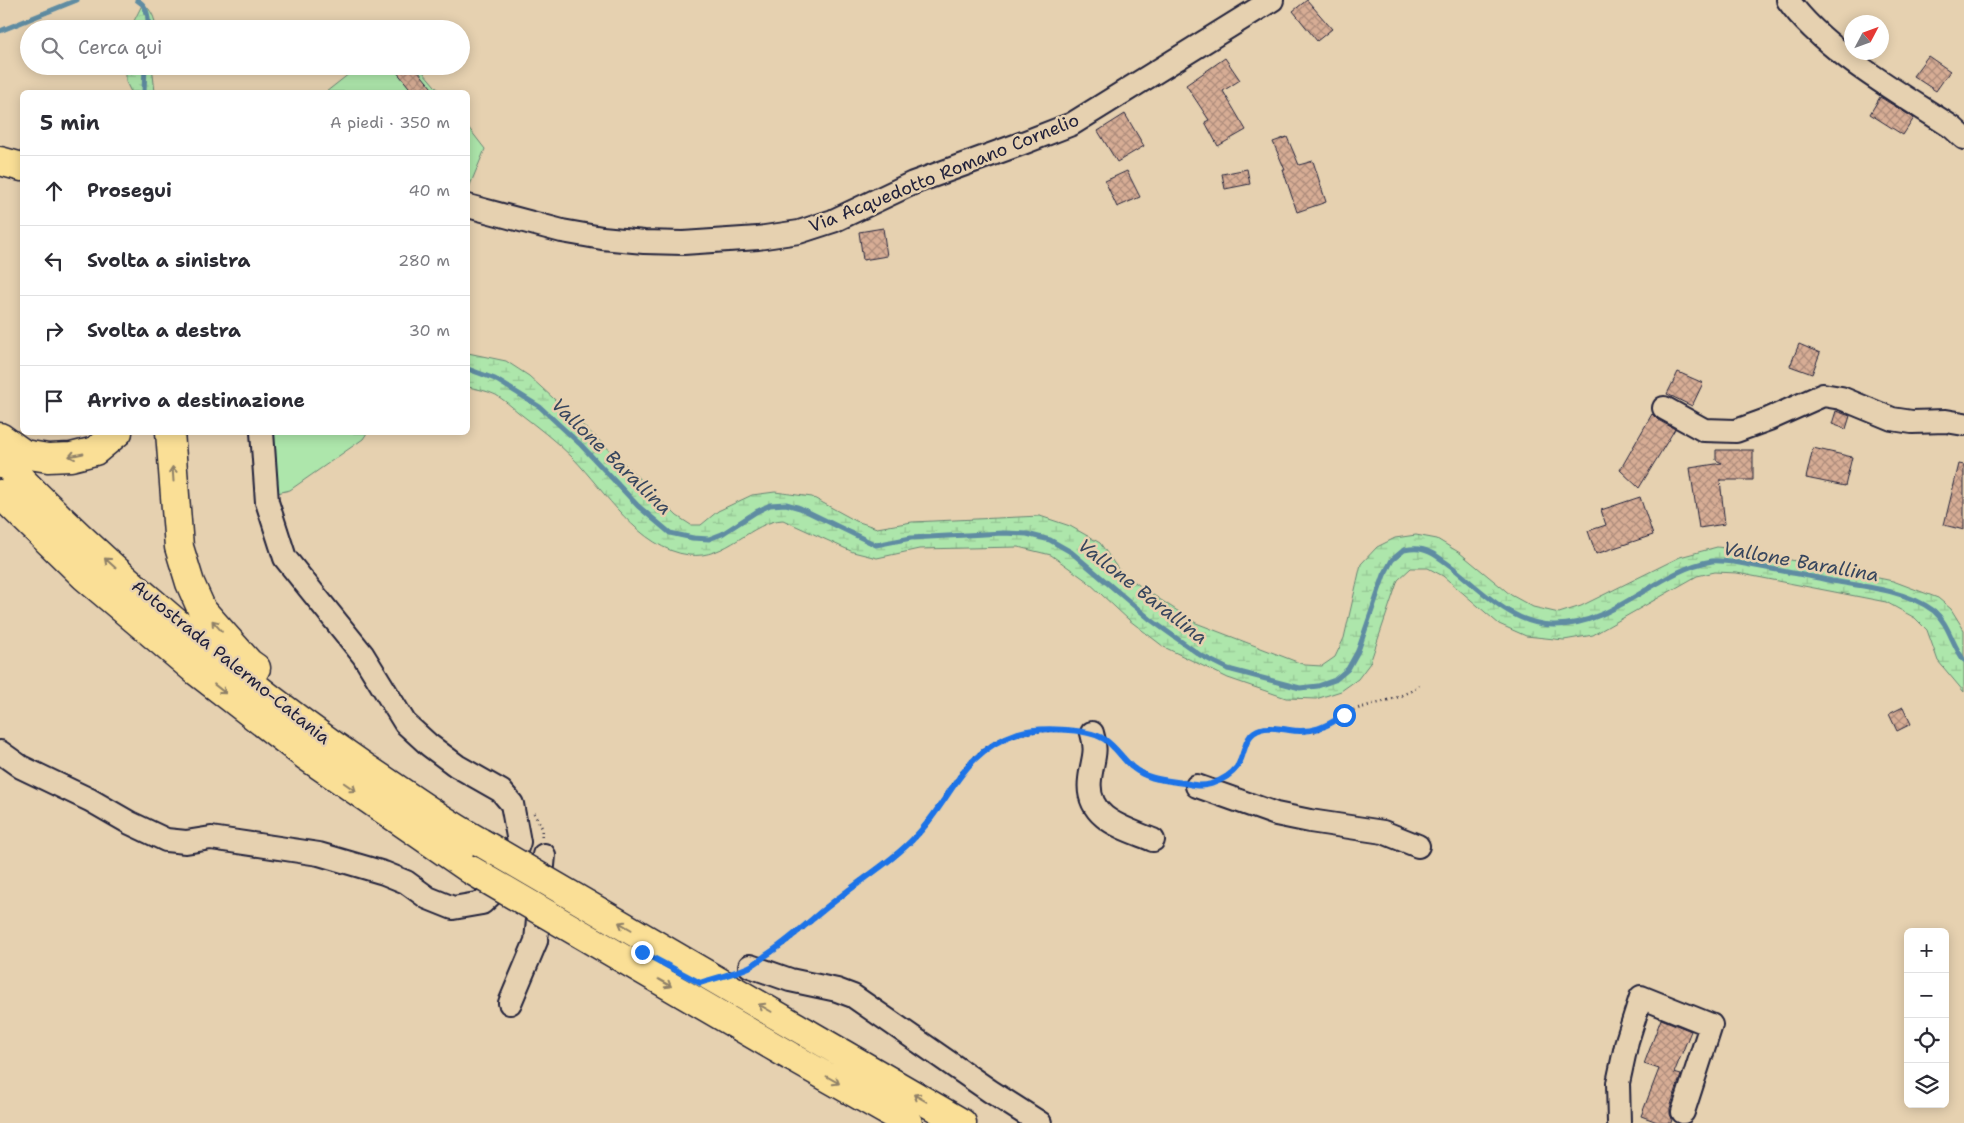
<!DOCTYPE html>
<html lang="it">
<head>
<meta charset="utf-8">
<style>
  body { margin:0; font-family:"Shantell Sans",sans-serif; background:#f7f7f7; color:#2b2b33 }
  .controls { position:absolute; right:15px; bottom:15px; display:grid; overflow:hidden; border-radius:8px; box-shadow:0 2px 12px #0003 }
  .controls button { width:45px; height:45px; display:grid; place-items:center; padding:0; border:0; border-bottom:1px solid #e1e1e2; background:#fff; color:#2b2b33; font:25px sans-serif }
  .compass { position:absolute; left:1844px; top:15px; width:45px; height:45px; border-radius:50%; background:#fff; box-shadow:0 2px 12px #0003; rotate:49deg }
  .stop { position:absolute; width:15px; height:15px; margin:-11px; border:4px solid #1a73e8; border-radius:50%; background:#fff }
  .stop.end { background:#1a73e8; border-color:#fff; box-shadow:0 1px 5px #0008 }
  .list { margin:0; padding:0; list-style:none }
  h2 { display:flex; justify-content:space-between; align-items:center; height:65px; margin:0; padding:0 20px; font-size:21px }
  h2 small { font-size:16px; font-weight:400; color:#7c7c81 }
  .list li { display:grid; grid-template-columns:32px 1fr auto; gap:15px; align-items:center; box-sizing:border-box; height:70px; padding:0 20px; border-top:1px solid #e1e1e2 }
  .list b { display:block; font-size:19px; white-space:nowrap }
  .list em { font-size:16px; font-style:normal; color:#7c7c81 }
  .icon { flex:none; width:28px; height:28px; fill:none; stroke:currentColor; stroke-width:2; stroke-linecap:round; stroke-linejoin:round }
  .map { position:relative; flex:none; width:1964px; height:1123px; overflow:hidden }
  .search { position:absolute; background:#fff; box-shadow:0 2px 12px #0003; left:20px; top:20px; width:450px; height:55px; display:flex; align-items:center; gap:12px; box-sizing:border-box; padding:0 18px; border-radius:28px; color:#7c7c81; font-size:19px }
  .panel { position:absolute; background:#fff; box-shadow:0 2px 12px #0003; left:20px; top:90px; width:450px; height:345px; border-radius:8px }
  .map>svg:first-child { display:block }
  .grass { fill:#ade6ab; stroke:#688473 }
  .wetland { fill:url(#wetland-marsh); stroke:#688473 }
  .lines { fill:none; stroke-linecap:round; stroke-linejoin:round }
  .stream { stroke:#5f8ca2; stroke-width:5 }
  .building { fill:url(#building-cross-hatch); stroke:#22223b }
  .minor-casing { stroke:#22223b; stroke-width:26 }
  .highway-casing { stroke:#22223b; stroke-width:31 }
  .path { stroke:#22223b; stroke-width:3; stroke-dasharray:1 4; stroke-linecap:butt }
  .minor { stroke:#e6d1b0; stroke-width:22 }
  .highway { stroke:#fadf96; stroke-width:28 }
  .highway-bridge-casing { stroke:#22223b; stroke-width:31; stroke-linecap:butt }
  .highway-bridge { stroke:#fadf96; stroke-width:28 }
  .oneway { stroke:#8e8068 }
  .route { stroke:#1a73e8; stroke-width:6 }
  .labels { text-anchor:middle; stroke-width:5; stroke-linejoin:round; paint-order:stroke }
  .street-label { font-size:18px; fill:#22223b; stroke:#e6d1b0 }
  .water-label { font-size:19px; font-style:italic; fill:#36455d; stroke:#e6d1b0 }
</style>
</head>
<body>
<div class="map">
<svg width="1964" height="1123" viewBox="0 0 1964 1123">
  <defs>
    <pattern id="wetland-marsh" width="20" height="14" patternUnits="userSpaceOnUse" patternTransform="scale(1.25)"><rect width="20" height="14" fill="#ade6ab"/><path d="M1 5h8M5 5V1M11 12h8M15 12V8" fill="none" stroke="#95c594"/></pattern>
    <pattern id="building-cross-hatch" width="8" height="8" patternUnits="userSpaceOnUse" patternTransform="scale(1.25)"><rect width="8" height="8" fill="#d7ad95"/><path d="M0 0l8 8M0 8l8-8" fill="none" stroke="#ae8c7b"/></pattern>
  </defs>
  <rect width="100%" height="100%" fill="#e6d1b0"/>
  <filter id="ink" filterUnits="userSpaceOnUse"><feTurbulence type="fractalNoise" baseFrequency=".02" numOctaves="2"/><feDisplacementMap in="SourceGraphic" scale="10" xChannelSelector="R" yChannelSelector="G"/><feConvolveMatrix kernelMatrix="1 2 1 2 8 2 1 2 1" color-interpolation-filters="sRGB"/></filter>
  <g filter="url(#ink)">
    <path class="grass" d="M359,66h59l22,26h-114z
      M468,127l17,22 -17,41z
      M268,433h99l-4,6 -73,51 -17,4z"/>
    <path class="wetland" d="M143,3c8,7 13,15 12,26h-25z
      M126,66h26l3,26h-24l-5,-10z
      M468,353l38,8 23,15 85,78 63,62 14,9h10l17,-14 34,-16 23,-3 37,5 44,24 21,7 35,-6 128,-6 30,10 30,17 18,26 26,20 52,34 109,42 17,1 13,-9 9,-19 17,-74 16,-17 18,-9 21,-3 21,4 23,14 51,42 22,12 26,6 22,-7 99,-49 37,-10 25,3 151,31 45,17 13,11 13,21v62l-26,-31 -11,-31 -12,-12 -29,-16 -149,-29 -22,-1 -18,4 -104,59 -29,5 -38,-4 -27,-12 -56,-48 -15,-8h-17l-13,12 -28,83 -12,16 -17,12 -25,8 -30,-1 -58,-20 -64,-31 -35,-27 -42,-39 -36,-26 -33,-8 -99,2 -42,9 -24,-6 -70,-32c-31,1 -57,40 -94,35 -50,-6 -84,-64 -116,-97 -17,-17 -37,-32 -55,-46 -7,-6 -14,-12 -22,-17 -8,-4 -19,-6 -28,-8z"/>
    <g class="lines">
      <path class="stream" d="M137,0c11,6 12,18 11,29
        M0,31l77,-31
        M144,92l1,-26
        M468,369l27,10 45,28 41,38 57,61 32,27 23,5 16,1 13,-5 34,-22 14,-7 16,-1 14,4 76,37 35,-7 92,-5 24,1 23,6 21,12 80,68 49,35 28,14 72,19 18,-2 17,-6 13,-11 10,-18 26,-76 8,-15 12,-10c5,-1 10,-2 15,-1 12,1 23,11 33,18 30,24 62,59 103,58 60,0 102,-55 157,-64 7,-1 15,1 22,1 33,6 66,12 98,19 32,5 76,10 102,30 15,13 18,34 30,49"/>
    </g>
    <path class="building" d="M1307,0l25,29 -15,12 -24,-30z
      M1928,56l22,15 -14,20 -23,-15z
      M1225,58l15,22 -17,11 23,39 -28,16 -13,-24 4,-2 -23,-35z
      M392,66h22l21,26h-22z
      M1880,97l34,21 -11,17 -33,-21z
      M1125,114l19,32 -27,16 -19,-31z
      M1287,137l12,28 14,-4 13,41 -29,10 -14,-42h2l-12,-28z
      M1247,169l3,15 -25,5 -3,-15z
      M1127,171l13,26 -23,10 -12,-26z
      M883,228l4,28 -24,4 -4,-28z
      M1799,344l21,9 -8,21 -22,-8z
      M1678,372l25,11 -11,23 -25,-12z
      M1836,411l14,5 -4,13 -14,-5z
      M1652,414l6,6 17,9 -36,59 -19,-18z
      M1813,448l39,9 -7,29 -39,-8z
      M1716,450h37v30h-33l5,44 -26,4 -9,-60 32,-5 -6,-3z
      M1959,464l5,1v65l-20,-5z
      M1640,497l13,38 -57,19 -8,-23 18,-6 -5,-15z
      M1903,707l8,17 -14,7 -8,-17z
      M1661,1019l30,12 -17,42 7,2 -11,33v6l2,5 -1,4h-11l-19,-7 18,-47 -15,-5z"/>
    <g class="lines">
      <g class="minor-casing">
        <path id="minor" d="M1788,0c36,51 112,93 165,128l11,10
          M468,206l94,25 40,7 42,4 39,1 75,-5 41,-6 34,-11 80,-38 110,-40 49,-19 200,-124
          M1664,408l40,22 32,1 33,-12 54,-24 18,3 51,21 20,3 34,-1 18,3
          M1092,733c6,20 0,27 -2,46 -5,40 34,49 63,61
          M0,752l21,15 69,33 40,23 36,17 20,2 25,-4 108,16 65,19 22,9 22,16 25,10 29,-5 16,-15 11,-18 10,-28 -7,-38 -11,-13 -44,-25 -28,-21 -24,-22 -42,-68 -78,-97 -18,-56 -5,-70
          M1197,786l79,28 34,7 73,11 35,14
          M750,966l40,14 47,10 16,6 137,95 50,32
          M510,1003l26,-62 8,-86
          M1619,1123l-1,-40 9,-42 14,-44 70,28 -28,87"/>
      </g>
      <g class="highway-casing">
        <path id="highway" d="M0,161l22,6
          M170,432l9,115 11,36 12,27 47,53 7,5
          M0,437l24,17 24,4 23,-1 24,-6 23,-19
          M0,458c109,113 237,221 366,310 38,25 74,52 114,74
          M0,494l84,82 112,95 110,85 165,114
          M807,1033l155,90
          M790,1056l118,67"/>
      </g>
      <path class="path" d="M1113,747c7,6 11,13 17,18 14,13 32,16 50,18
        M1226,777c4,-3 9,-7 11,-11 8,-13 6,-28 21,-36 16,-8 38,5 57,1 11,-3 20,-11 30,-17 23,-12 55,-12 74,-29
        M534,813l8,15v10
        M771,953c24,-16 45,-37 67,-55 26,-21 55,-38 78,-61 19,-19 30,-44 46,-65 30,-40 66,-42 112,-42"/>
      <use href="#minor" class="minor"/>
      <use href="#highway" class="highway"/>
      <g class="highway-bridge-casing">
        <path id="highway-bridge" d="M480,842l327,191
          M471,870l319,186"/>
      </g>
      <use href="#highway-bridge" class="highway-bridge"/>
    </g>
    <defs><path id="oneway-shaft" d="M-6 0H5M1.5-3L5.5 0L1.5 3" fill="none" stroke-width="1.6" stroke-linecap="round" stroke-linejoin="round" transform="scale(1.25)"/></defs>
    <g class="oneway">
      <use href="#oneway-shaft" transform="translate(76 455) rotate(168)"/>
      <use href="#oneway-shaft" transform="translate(173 474) rotate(-94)"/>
      <use href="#oneway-shaft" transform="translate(110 563) rotate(-138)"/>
      <use href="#oneway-shaft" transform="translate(217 626) rotate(-131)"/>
      <use href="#oneway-shaft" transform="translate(220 689) rotate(38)"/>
      <use href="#oneway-shaft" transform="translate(350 787) rotate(35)"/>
      <use href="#oneway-shaft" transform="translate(625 926) rotate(-150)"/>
      <use href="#oneway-shaft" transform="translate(665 983) rotate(30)"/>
      <use href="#oneway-shaft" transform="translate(765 1008) rotate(-150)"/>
      <use href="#oneway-shaft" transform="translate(833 1080) rotate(30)"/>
      <use href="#oneway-shaft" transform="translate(920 1098) rotate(-150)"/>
    </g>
  </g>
  <g class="lines" filter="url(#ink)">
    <path class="route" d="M642,952l58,31c16,-5 33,-9 49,-16 6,-3 11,-7 16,-11 27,-17 49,-40 75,-59 25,-20 55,-38 77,-62 37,-39 44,-83 101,-102 20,-6 68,-5 86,6 11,7 18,19 28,28 16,13 32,13 52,16 9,2 17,4 27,1 9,-3 20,-9 26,-17 9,-13 6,-33 24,-38 9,-3 19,0 28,1 22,4 37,-3 55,-15"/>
  </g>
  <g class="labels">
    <g class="street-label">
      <text transform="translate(944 173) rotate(-22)" y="6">Via Acquedotto Romano Cornelio</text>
      <text transform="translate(231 662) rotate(39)" y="6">Autostrada Palermo-Catania</text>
    </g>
    <g class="water-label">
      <text transform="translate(612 456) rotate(44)" y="7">Vallone Barallina</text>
      <text transform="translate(1801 561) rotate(10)" y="7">Vallone Barallina</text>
      <text transform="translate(1143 591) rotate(38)" y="7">Vallone Barallina</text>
    </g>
  </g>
</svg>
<div class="controls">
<button>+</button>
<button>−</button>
<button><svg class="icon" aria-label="locate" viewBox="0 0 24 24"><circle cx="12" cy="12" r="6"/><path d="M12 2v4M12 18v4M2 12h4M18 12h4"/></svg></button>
<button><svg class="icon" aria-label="layers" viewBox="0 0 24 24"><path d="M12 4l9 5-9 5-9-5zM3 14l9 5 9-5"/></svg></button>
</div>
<svg class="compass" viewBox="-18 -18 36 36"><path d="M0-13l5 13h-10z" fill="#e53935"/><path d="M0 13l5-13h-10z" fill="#7c7c81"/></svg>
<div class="stop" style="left:1344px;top:715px"></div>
<div class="stop end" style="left:642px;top:952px"></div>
<div class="search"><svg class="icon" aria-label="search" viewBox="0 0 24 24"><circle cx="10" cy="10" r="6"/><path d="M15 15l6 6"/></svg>Cerca qui</div>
<section class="panel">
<h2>5 min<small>A piedi · 350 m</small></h2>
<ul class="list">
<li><svg class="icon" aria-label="ahead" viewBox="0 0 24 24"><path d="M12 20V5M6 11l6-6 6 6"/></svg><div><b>Prosegui</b></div><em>40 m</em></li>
<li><svg class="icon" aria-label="left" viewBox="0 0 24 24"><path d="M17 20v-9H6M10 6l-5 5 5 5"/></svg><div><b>Svolta a sinistra</b></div><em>280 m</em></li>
<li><svg class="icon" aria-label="right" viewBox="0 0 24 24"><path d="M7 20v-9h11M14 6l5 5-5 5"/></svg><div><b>Svolta a destra</b></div><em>30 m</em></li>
<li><svg class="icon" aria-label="arrive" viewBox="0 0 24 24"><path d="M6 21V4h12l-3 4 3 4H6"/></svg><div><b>Arrivo a destinazione</b></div></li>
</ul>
</section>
</div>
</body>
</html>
